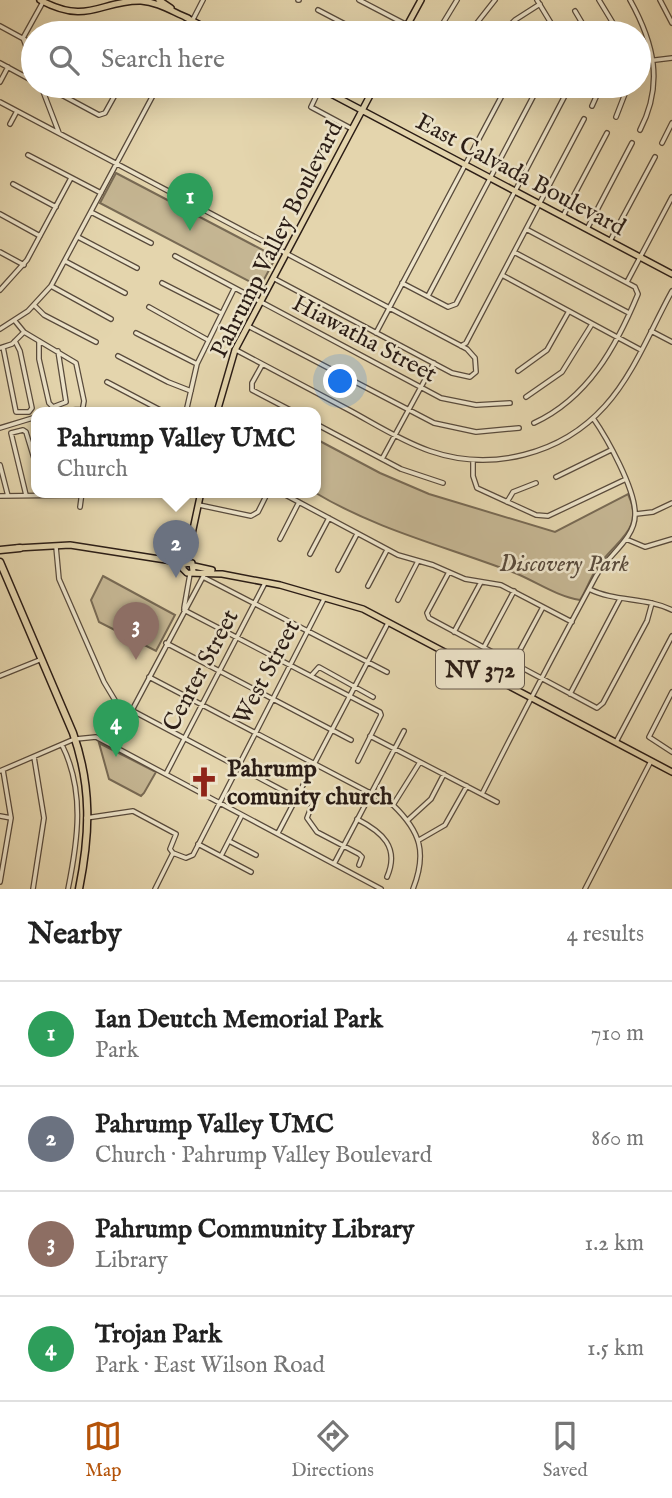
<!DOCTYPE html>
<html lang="en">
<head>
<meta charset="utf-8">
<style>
  body { margin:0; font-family:"IM FELL English",serif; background:#f2f2f2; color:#222 }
  .you { position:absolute; left:341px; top:382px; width:24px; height:24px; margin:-18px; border:5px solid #fff; border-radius:50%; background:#1a73e8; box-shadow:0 0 0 10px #1a73e833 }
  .badge { display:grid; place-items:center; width:46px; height:46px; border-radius:50%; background:#b45309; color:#fff; font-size:23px; font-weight:700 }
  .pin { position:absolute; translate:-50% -58px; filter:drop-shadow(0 2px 4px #0008) }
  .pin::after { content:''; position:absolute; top:37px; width:24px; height:21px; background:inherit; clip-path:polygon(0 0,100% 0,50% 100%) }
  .popup { position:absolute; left:31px; top:407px; width:290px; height:91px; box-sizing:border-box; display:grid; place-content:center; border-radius:14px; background:#fff; filter:drop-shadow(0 2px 5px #0005); font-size:23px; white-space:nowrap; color:#767676 }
  .popup b { font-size:26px; color:#222 }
  .popup::after { content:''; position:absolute; left:50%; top:100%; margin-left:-14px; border:14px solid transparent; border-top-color:#fff }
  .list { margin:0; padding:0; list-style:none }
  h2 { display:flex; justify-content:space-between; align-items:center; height:91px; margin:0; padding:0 28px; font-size:30px }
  h2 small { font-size:23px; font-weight:400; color:#767676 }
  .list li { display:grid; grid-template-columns:46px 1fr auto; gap:21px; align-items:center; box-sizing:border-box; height:105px; padding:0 28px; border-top:2px solid #e0e0e0 }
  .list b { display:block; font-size:26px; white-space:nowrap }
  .list p { margin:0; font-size:23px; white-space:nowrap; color:#767676 }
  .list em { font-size:23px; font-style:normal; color:#767676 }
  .icon { flex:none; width:38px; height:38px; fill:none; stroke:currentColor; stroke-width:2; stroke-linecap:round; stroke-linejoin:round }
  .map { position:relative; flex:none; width:672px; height:889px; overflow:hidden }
  .search { position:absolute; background:#fff; box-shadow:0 7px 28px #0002; left:21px; right:21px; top:21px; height:77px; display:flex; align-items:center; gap:18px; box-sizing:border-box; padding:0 24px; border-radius:38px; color:#767676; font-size:26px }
  .sheet { height:511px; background:#fff }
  nav { display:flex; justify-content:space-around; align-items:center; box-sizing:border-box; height:98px; border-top:2px solid #e0e0e0; background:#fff; font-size:19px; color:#767676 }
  nav a { display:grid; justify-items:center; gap:4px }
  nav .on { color:#b45309 }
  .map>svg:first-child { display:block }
  .green { fill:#c5b693; stroke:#786a54; stroke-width:2 }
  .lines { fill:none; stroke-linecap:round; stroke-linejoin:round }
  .minor-casing { stroke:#594b3c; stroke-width:6 }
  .major-casing { stroke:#2b1d16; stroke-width:8 }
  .highway-casing { stroke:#2b1d16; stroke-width:9 }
  .minor { stroke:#ede4ca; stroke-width:3.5 }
  .major { stroke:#e4d5ad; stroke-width:5 }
  .highway { stroke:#e4d5ad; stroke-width:6 }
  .labels { text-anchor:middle; stroke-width:5; stroke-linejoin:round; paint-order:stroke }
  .shield { fill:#ede4ca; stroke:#65594c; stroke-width:2 }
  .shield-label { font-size:23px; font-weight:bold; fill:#2b1d16 }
  .street-label { font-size:24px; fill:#2b1d16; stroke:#ede4ca }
  .park-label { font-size:24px; font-style:italic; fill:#594b3c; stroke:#ede4ca }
  .poi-label { font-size:24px; font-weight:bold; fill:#2b1d16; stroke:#ede4ca; text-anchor:start }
</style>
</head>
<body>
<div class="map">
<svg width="672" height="889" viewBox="0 0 672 889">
  <rect width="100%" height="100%" fill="#e4d5ad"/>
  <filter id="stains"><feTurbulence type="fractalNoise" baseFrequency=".00286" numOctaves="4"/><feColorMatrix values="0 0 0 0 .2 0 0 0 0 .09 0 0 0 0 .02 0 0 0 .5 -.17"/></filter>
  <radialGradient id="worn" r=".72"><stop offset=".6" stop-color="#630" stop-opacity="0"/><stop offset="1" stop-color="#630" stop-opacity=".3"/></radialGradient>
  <path class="green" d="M116,173l160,84 -16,30 -160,-84z
    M316,439l64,34 49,21 126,38 73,-38c16,33 -8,44 -26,67 -10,11 -14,27 -22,39 -24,-4 -43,-18 -65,-27 -67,-26 -138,-43 -201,-81z
    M103,576l72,39 -19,36 -57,-29 -8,-22z
    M99,743l57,29 -12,21 -3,3 -32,-17z"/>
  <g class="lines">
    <g class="minor-casing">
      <path id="minor" d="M298,0h1
        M359,0l48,25
        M537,0l20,33
        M599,0l20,33
        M630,0c24,43 34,84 10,130
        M660,0l12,23
        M318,10l44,23
        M575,11l13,22
        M0,26l33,18
        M186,33l17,-33
        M437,33l20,-33
        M469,33l26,-33
        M502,33l13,-13 25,-16
        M639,62l33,-4
        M0,63l33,18
        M33,65l-10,-27 20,-36
        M0,82l8,-15
        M41,86l18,47
        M45,86l54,29 6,-2 15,-27
        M111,86l7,3
        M460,86l8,3 5,-3
        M320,88l-9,19 41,22
        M0,102l467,247 8,9 1,14 -6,5 -18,-4 -179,-95
        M592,106l9,-20
        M616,117l12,-31
        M10,124l7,-13
        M662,143l10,-20
        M28,155l73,38
        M13,184l43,23
        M91,212l60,31
        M0,214l40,22
        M563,216l44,-83
        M526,229l109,58 3,7c-22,53 -50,104 -104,129
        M587,229l45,-86
        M78,237l59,31
        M610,241l45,-84
        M0,252l24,13
        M514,252l115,61
        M175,256l266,142 35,7 34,-2
        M65,261l60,32
        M502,275l139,75
        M627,282l45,-85
        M162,283l59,30
        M402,283l46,24 8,-3 114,-218
        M51,286l60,33
        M0,290l27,-30 44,-82
        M428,296l106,-201
        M35,306l9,9 52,27
        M149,307l59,33
        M15,321l9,11 52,31 8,38 -2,11
        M248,326l186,97 42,9 43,-4
        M0,329l28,-18 23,-25 107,-200
        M651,331l21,11
        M136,333l61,31
        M376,333l131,-247
        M39,341v18l10,44 4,4 13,-5 -8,-51
        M461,346l5,-3 118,-224
        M3,347l13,65h13l3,-4 -12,-57 -5,-10
        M0,348l12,-4 12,-12
        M236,350c37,20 75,40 113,60 26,14 52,31 81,41 61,21 131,4 175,-45 29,-32 46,-77 67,-115
        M118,356l50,26 23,9
        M262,365l-10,18v7l42,22
        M518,371l29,-21 22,-39
        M107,382l57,30
        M526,397l36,-25 30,-48
        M54,412l29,-3
        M186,412l11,-48 37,-75
        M316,424l85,45 42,14
        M0,428l36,-11
        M382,459l52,-96
        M473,460v16l4,12 59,27 12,1 76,-36
        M0,465l8,31
        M556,477l55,-27
        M280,492l118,63 35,10 32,14 36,6 71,37
        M26,495l-15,-62 12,-3 3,2 10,33
        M0,496l82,-1
        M507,502l6,-10 23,-9
        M199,505l52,11 7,-4 10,-20
        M80,507l2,-15
        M636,514l17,-2 19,-9
        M280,539l19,-37
        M626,539l19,8 27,-8
        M56,547l3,32 45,103 12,20 181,96
        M310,554l19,-36
        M338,570l19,-36
        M449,572l-22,41 2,5 168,90 6,-5 44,-82 5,-18
        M203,577l184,95
        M368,586l19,-36
        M589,589c26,13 57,8 83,21
        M398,600l20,-39
        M184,608l6,-34
        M184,610l196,102 1,3 -23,46
        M454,632l27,-50
        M166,643l185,97
        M484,647l30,-56
        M513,663l30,-56
        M0,676l42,-17
        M311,676l8,-9 54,30
        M149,677l244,128c28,27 34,48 20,84
        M672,692l-23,45 23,15
        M570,694l50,-95
        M370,736l127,66
        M76,739l20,-2 285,152
        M616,742l56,-106
        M62,745c23,46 16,95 6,144
        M113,746l91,-171
        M0,771l72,-31
        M166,774l99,-191
        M482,794c37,-73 75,-146 114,-218 11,-20 39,-37 39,-61 1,-25 -28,-77 -42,-97
        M315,797l-8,21 10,14 42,22 3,3 -3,8
        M393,805l27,-43
        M0,816l11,2
        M86,818l47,-7 43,23 -6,15 3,4
        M357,819c25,13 43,28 30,58
        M408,820l23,-21 13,-25
        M278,833l110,-210
        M419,840l26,-15 22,-39
        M229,841l27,14
        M198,844l53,28
        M173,853l13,5 7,-3 131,-256
        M221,856l21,-41
        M334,864l70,-133
        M0,882l11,-64 -8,-48
        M33,889l11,-71 -10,-61
        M155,889l18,-36
        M585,889l66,-128"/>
    </g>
    <g class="major-casing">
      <path id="major" d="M40,0c49,26 60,0 101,1 17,1 32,11 47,17
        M159,0l12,8
        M185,17l31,16
        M403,33l18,-33
        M316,86l356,188
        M217,412l18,-62 140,-264
        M17,548l53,-3 115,18
        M186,562l15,-70
        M194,566l18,4
        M193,571l-1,-8 -9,1v5l4,4 35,1 58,11 83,24 309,163"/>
    </g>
    <g class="highway-casing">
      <path id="highway" d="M0,550l20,-2
        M0,562l73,171c19,54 17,101 6,156"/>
    </g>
    <use href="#minor" class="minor"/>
    <use href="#major" class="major"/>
    <use href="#highway" class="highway"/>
  </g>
  <defs>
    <g id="church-bare" transform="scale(2.415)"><path d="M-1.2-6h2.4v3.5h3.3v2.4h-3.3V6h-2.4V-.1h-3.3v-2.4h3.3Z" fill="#8f2418" stroke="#ede4ca" stroke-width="2.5" paint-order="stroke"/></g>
  </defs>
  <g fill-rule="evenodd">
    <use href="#church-bare" x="204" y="782"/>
  </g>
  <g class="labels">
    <rect class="shield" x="436" y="649.5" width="88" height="39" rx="5"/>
    <g class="shield-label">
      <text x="480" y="677">NV 372</text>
    </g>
    <g class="street-label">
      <text transform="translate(521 174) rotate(28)" y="8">East Calvada Boulevard</text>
      <text transform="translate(276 239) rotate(-63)" y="8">Pahrump Valley Boulevard</text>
      <text transform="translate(365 338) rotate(28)" y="8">Hiawatha Street</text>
      <text transform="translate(200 670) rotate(-62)" y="8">Center Street</text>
      <text transform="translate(266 672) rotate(-62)" y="8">West Street</text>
    </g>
    <g class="park-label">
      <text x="564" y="571">Discovery Park</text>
    </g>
    <g class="poi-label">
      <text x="227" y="776">Pahrump<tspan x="227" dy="28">comunity church</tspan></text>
    </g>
  </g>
  <rect width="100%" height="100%" filter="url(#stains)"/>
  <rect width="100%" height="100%" fill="url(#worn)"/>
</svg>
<div class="you"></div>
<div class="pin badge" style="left:190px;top:231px;background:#2e9e5b">1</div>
<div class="pin badge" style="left:176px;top:578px;background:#6b7280">2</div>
<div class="popup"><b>Pahrump Valley UMC</b>Church</div>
<div class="pin badge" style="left:136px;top:660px;background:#8d6e63">3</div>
<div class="pin badge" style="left:116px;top:757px;background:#2e9e5b">4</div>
<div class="search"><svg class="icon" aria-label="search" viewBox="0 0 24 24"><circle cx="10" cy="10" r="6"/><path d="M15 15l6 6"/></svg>Search here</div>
</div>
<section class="sheet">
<h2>Nearby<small>4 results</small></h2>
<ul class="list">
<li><span class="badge" style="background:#2e9e5b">1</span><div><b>Ian Deutch Memorial Park</b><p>Park</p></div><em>710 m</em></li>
<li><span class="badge" style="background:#6b7280">2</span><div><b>Pahrump Valley UMC</b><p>Church · Pahrump Valley Boulevard</p></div><em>860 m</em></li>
<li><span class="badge" style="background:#8d6e63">3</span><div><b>Pahrump Community Library</b><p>Library</p></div><em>1.2 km</em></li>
<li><span class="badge" style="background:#2e9e5b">4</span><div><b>Trojan Park</b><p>Park · East Wilson Road</p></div><em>1.5 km</em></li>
</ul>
</section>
<nav>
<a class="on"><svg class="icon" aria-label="map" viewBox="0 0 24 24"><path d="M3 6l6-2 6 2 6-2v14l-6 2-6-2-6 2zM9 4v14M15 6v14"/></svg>Map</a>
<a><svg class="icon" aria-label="directions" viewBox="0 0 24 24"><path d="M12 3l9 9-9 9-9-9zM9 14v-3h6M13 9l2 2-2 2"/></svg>Directions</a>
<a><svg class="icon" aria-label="saved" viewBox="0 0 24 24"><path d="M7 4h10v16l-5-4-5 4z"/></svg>Saved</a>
</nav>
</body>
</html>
